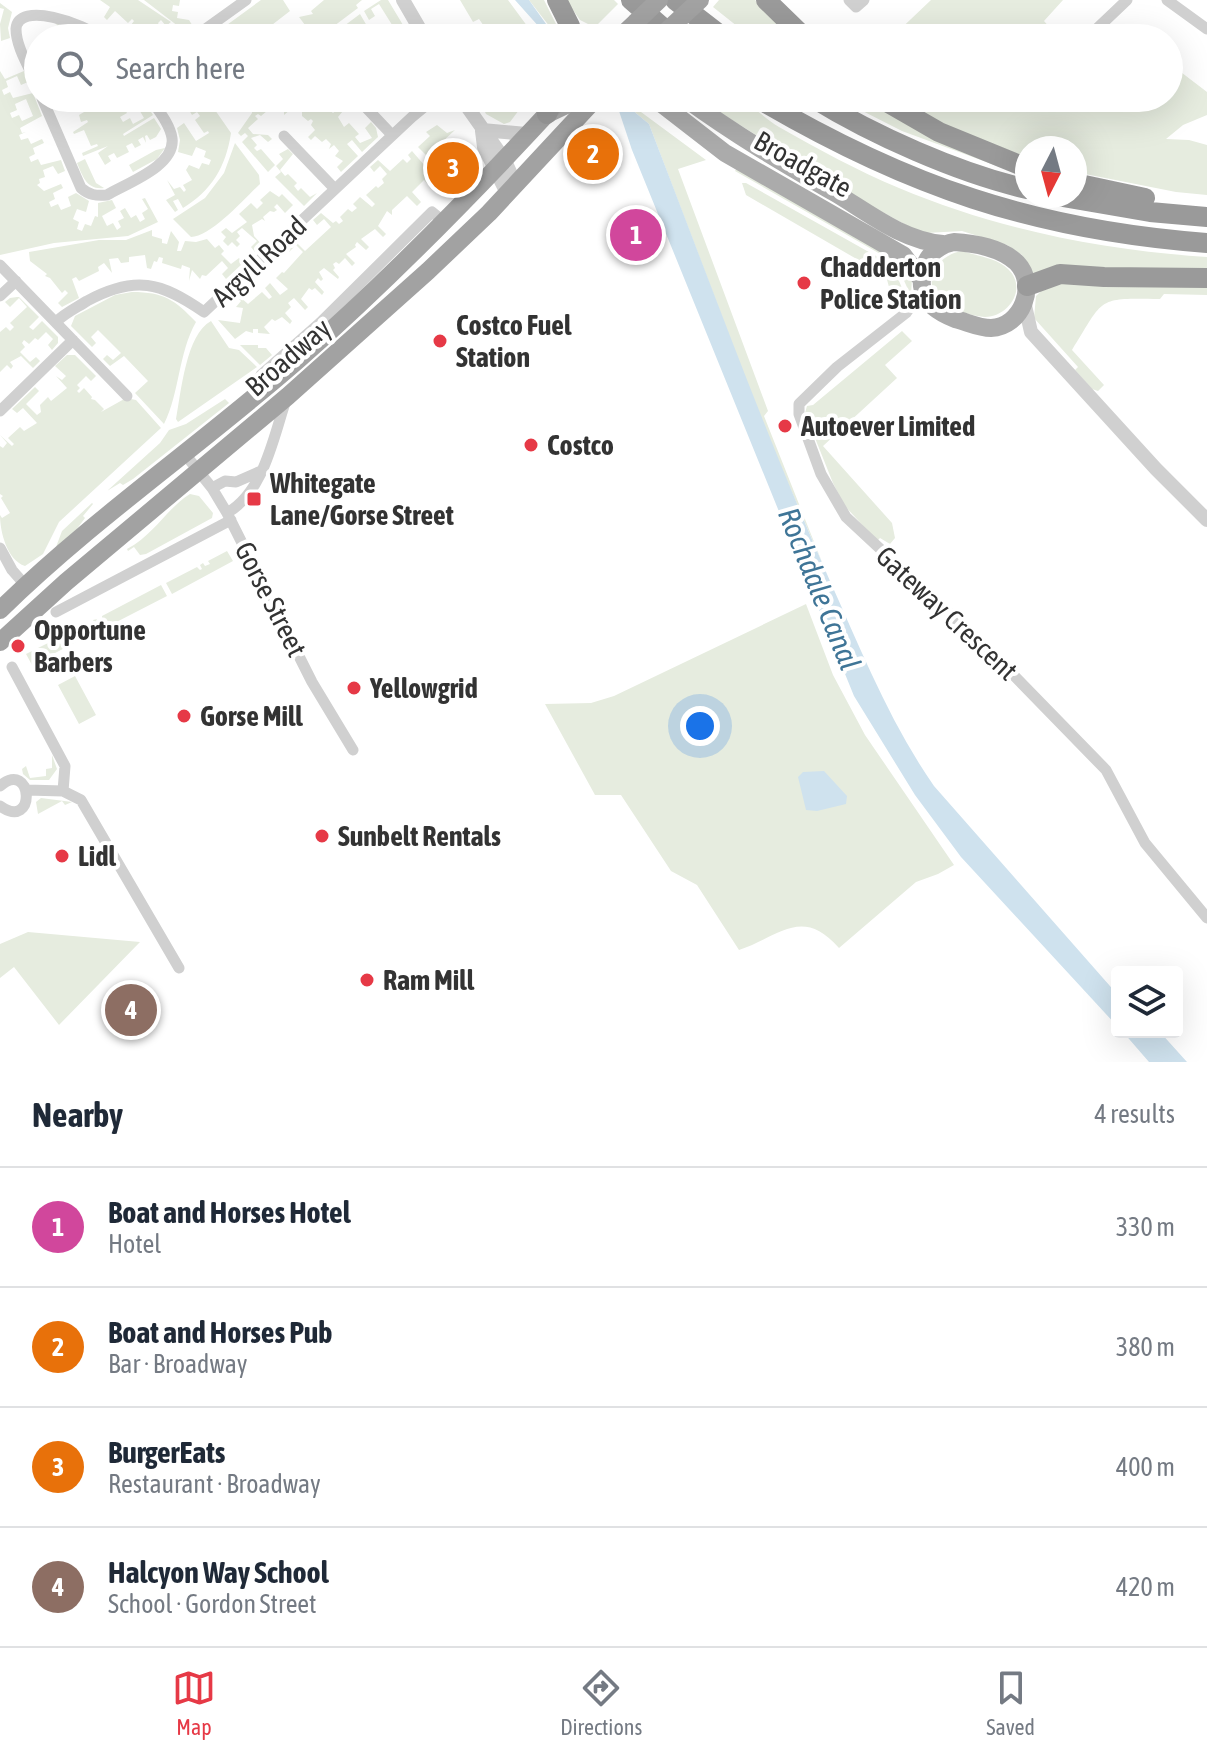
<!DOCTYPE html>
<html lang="en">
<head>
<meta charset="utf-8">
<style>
  body { margin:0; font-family:"Asap Condensed",sans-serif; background:#f2f2f3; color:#1f2937 }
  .controls { position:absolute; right:24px; bottom:24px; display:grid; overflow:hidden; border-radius:8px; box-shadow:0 8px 32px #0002 }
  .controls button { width:72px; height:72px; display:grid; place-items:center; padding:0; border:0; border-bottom:2px solid #e0e1e3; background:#fff; color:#1f2937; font:40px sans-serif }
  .compass { position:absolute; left:1015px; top:136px; width:72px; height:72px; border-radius:50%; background:#fff; box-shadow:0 8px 32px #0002; rotate:186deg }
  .you { position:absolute; left:700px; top:726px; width:28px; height:28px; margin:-20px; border:6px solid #fff; border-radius:50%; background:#1a73e8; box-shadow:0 0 0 12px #1a73e833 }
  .badge { display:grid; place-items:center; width:52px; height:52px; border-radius:50%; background:#e63946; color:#fff; font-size:26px; font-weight:700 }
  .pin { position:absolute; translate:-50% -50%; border:4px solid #fff; box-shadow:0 2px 8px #0006 }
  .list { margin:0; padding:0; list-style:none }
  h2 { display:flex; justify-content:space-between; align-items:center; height:104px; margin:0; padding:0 32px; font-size:34px }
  h2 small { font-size:26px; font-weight:400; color:#747a83 }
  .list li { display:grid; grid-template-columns:52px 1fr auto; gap:24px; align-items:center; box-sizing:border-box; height:120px; padding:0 32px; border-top:2px solid #e0e1e3 }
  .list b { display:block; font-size:30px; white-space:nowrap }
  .list p { margin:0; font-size:26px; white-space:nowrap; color:#747a83 }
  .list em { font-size:26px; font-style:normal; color:#747a83 }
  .icon { flex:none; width:44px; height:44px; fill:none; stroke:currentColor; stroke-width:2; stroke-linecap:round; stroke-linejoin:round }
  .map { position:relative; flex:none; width:1207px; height:1062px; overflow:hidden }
  .search { position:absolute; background:#fff; box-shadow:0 8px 32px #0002; left:24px; right:24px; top:24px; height:88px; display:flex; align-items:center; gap:20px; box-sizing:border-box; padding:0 28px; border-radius:44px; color:#747a83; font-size:30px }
  .sheet { height:584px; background:#fff }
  nav { display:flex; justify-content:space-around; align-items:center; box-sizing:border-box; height:112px; border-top:2px solid #e0e1e3; background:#fff; font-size:22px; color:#747a83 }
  nav a { display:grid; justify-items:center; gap:4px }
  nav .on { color:#e63946 }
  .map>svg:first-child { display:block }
  .green { fill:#e6ecdf; fill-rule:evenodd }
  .water { fill:#cfe2ee }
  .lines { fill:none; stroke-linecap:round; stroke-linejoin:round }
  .minor { stroke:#d0d0d0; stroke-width:11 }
  .tertiary { stroke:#d0d0d0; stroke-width:14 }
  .primary { stroke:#ababab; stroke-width:18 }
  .trunk { stroke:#a2a2a2; stroke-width:18 }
  .motorway { stroke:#9a9a9a; stroke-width:20 }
  .trunk-bridge { stroke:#a2a2a2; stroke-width:18 }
  .poi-dot { fill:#e63946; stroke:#fff; stroke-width:3 }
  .labels { text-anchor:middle; stroke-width:8; stroke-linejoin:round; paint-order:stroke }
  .street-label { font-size:28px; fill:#333; stroke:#fff }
  .poi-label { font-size:28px; font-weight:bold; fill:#333; stroke:#fff; text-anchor:start }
  .water-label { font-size:30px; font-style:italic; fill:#3f7597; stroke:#fff }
</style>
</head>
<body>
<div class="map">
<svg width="1207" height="1062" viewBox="0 0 1207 1062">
  <rect width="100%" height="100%" fill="#fff"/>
  <path class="green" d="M100,0h38l33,22 -5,4 -5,-6 -3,3 2,4 -3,2 -4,-5 -3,3 4,5 -10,6h-23l13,-17 -2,-2 -4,4 -13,-12 -8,9 -3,-3 6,-10z
    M144,0h36l-1,6 -6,-1 -1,6 6,1 -1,6 12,2 5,8 -7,5z
    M261,0h22l7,11 -35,27h-46z
    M324,0h38l-6,5 2,3 -40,30h-19l5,-3 -4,-5 5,-5 -6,-8 14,-3 -2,-3z
    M381,0h7l15,25 -9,3 -15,-24 -8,5 4,7 -6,4 -5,-9z
    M460,0h48l28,38h-65l15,-9 -7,-10 -6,3z
    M529,0h15l12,24 1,12z
    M566,0h48l4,4 -21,21 -5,1 -12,-6z
    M719,0h36l40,38h-43l-39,-31z
    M931,0h132l-19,21 15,17h-168z
    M0,3l12,9 -4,16 2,10 -9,3 -1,-17 4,-15 -4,-1z
    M360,14l14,24h-31l-4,-3 -4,3 -3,-3z
    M48,16l35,16 7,6h-36l7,-9z
    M1169,63l38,29v23l-24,10 -17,14 23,1 18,5v50l-31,-3 -101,-20v-24h-48v11l-62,-24 -70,-37h274z
    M0,71l5,8 19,-8 4,11 -7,3 -4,-9 -11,5 2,6 -6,3 2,5 6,-3 3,6 20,-5 9,23 -22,12 2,5 4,-1 -7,3 2,5 7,-2 3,6 11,-5 2,4 -11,5 2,6 -6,3 2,5 7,-3 3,6 20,-5 4,11 -7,3 -5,-8 -10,4 2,7 -6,2 1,4 -3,2 7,6 17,-7 2,4 -10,5 2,6 -6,3 2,5 7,-3 3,6 10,-4 -3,-9 8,-4 13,8 -3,11 -9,-3 -4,10 6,3 -2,7 5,2 3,-7 6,2 4,-10 3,1v-14l14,-3 4,8 -14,8 5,10 6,-3 4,7 4,-3 -3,-6 6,-3 -4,-7 5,-3 6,10 5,-3 4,7 5,-3 -3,-6 6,-4 -6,-10 3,-1 13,24 -30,14 -74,7 -54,12zM26,99l7,17 -11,5 -3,-6 -7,3 -2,-5 7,-3 -2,-6z
    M78,98h33v4l6,-4 4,5 6,-5h15l11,17 -30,19 1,2 30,-18 7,11 -5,8 -6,3 -3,-5 -2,1 1,7 -3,-6 -5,3 3,5 -6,3 -3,-5 -6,3 3,6 -12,6 -3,-5 -6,3 3,5 -6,4 -7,-12 10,-7 -25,10 -1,-3 16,-7 -1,-2 -6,2 -7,-16 -10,4 -1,-2 15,-10 -1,-2 -6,2 -2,-7 5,-3 -5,-5 4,-2 -2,-2 -6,2 -2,-5zM134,101l10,17 -11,6 -3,-6 -7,4 -3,-5 7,-4 -4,-6z
    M189,98h13l7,10 -4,-8 2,-2 16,2 2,2 -10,8 16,23c-5,34 -20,58 -48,75l-5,-9 -5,2 5,9 -3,2 -9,-12 9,-5 -8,-15 7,9 6,-2 4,5 2,-2 -3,-5 9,-5 -6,-10 3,-5 10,4 3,-6 7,2 2,-5 -7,-3 2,-6 -10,-4 -4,9 -14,-4 2,-12 -3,-12 7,-5 12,18 13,-8 -1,-2 -4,2 -9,-13 5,-4 -3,-4 -5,3 -9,-15 3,2z
    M253,98l5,3 2,-3h64l-2,5 11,10 7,-6 3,4 -5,6 6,10 5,-4 10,11 -4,3 5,6 12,-5 -7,-10 6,-6 5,6 2,9 -16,15 -10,-12 -5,4 11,12 -17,16 -4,-5 6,-6 -8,-5 4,-5 -5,-6 -5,4 2,-5 -5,-5 -4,3 -7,-6 -4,4 -3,-3 7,-7 -4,-5 2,-4 -2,-2 -3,2 -6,-5v-7l-5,-5 -13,11v-5l-9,-7 -6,6 -4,-1 2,3 -6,5 -3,-2 -3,2 3,3 -10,9 5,6 15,1 4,4 -4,3 -8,-7 -9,3 6,7 -3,3 3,3 4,-2 14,16 -7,7 -26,-30 6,-6 -3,-3 -4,3 -3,-3 14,-20z
    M478,98h50l-18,24 -6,2 -18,-10z
    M697,98c11,0 25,-2 36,0 16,3 32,21 46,29 39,22 79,44 120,61 97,41 203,62 308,69v14l-175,4 -10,-20 -15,-10 -45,-14 -36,2 -16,-6 -52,-28z
    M837,98h32l158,79 -125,-46z
    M625,104l16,8 65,48 -28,9 90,242 -4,5 60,151 -61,-142 -114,-301z
    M437,125l10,8 8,-3 -28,26 -9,-9 12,-11 -4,-4z
    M235,143l24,32 1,9c-16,15 -49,53 -69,53l-18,-18 32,-21 19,-25z
    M165,148l-8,11 -24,13 -4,-7 27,-15z
    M288,149l5,5 -13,16 5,6 3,-2 9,9 -3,3 4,5 3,-3 9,9 7,-4 -13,13 -29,-29 6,-5 -5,-6 7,-7 -4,-5z
    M412,151l13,15 7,-7 15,16 -11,-9 -9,8 10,11 -4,-2 -3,3 -6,-6 -12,12 9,10 -4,4 -10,-10 -15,14v5l-5,-4 -9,15 8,8 -3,3 -8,-8 -14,10 8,8 -3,3 -9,-8 -2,3 1,2 -10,7 9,9 -3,3 -7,-8 -6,6 -3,-2 -3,2 2,4 -2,2 6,7 -1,2 -14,-11 -5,4 4,7 -2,2 -3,-3 -3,4 9,10 -2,3 -7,-7 -3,2 -3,-2 -8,11 7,8 -3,3 -11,-12 -6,5 3,4 -6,6 7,8 -2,3 -8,-7 -7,4 -3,-2 -8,8 6,7 -12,-1v-4h-5v4l-7,-2 -11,8 -17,-19 22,3 3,-15 -7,-1 5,-6 -7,-7 7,-7 5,4 -6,6 8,7 14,-12 7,7 3,-2 -7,-9 5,-5 10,12 8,-6 -12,-11 6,-6 2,1 19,-21 -7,-7 -7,7 -5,-5 9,-8 12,12 26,-24 -7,-8 -7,6 -4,-5 8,-7 12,10 3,-2 3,3 4,-3 -3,-4 8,-8 4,3 5,-4 -4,-4 7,-7 12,10 3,-3 -9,-9 10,-9 2,2 6,-5 -2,-4 5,-5 -7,-8 -6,6 -4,-5 8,-7 12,11 13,-12 4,4 4,-4 -3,-4z
    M85,159l11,24 8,5c-17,2 -21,-11 -27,-25z
    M737,168l152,85 23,25 -1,18 -15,-33 -161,-92z
    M742,183h4l146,82 14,32 -11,12 -9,-33 -140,-81z
    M270,191l9,6 3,-3 11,11 -8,8 -8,-9 -3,3 3,3 -3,2 -4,-1 -7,6 2,4 -3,-2 -10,6 2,11 8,9 -7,7 -4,-5 6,-6 -15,-13 -5,4 3,4 -4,4 4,4 -3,3 -5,-5 -4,4 -5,-5 3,-4 -5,-5 5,-4 6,5 15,-11 -8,-8 12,-11 6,6 6,-6 -3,-3z
    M152,230v6l10,3v4l5,1 4,-13 8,11 -2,9h4l4,-10 11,1 11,-3 8,9 4,-3 5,6 -3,3 10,10 8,-6 4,5 -17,16 -4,-5 6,-6 -6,-7 -16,15 -4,-1 -2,4 -8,-9 -3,11 1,-13 -8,-3 -1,4 -19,-6 1,-5 -4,-1 -2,5 -3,-1 -3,8 -4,-1 -2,-13 -16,2v5l-8,1 -3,-5 -9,1 3,14 -8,-10 -6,4 1,4 -20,10 -3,-4 -4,2 7,19 -17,9 -4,-4 10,-10 -3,-3 -3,3 -12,-15 -5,-2 2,-2 -17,-13 -1,-9 70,-12h27z
    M962,251c15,5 35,7 46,18 20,19 1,48 -23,48 -13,-1 -43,-9 -50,-22 -11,-22 7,-41 27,-44z
    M1050,283l157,3v9l-43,-1 -4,5c-64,-1 -55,-2 -88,51l32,35 -6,6 -6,-2 -17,-19 3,-3 -44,-49 2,-22z
    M132,292c32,0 43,8 64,30 -18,32 -16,70 -32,102l-29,-31 13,-12 -24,-25 -14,10 -7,-7 4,-4 6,5 8,-7 -23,-23 -7,7 5,6 -4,4 -21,-21 4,-10 40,-21z
    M17,297h2l20,20 -10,10 4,3 9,-9 16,16v6l-6,7 -4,-5 5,-6 -7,-7 -8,8 -3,-2 -6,6 -5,-4 -2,3 3,4 -5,5 10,10 6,-5 4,4 -7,7 -12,-12 -11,6 3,4 -2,3 -4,-4 -7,7v-40l6,-5 4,4 4,-4 -4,-4 17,-16 -8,-9 -9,9 -5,-5 5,-4z
    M211,321l18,27 10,2 18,17 -79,55 -2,-3c5,-26 10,-85 35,-98z
    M902,331l10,10 -27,24 12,13 -74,68 69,77 3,15 -5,6 -10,-6 -3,3 -33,-36 -11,-22 -28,-70 2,-7 6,-1z
    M240,345h18v3h8l6,7 -12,10z
    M67,355h8l21,21 -5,5 -5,-5 -9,9 3,3 -3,3 2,2 5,-5 8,9 -1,2 4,1 9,9 -3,3 25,-14 10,2 25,28 -102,94 -16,32 -18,12c-18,-6 -25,-34 -25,-51l2,3 8,-5 -9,-15 2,-2 -3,-2v-48l3,2 4,-5 -7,-8 12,11 2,-2 -6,-6 12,-11 4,4 13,-8 -14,-15 -6,5 -5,-4 23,-22 4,4 -13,13 11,11 4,-3 -1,-7 8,-8 3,4 16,-13 -11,-12 6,4 4,-4 -11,-10z
    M225,399l4,4 -96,76 -10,6 -3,-2 -13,8 53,-48 9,-13 17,-6z
    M190,494l9,2 14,17 -1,5 -66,36 -6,1 -6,-8 -6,4 -1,-2c28,-15 39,-40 63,-55z
    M92,503l1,1 -10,12 2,2 -9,12 -20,17 6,-16z
    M227,551l6,10 -61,33 -6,-11 31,-16 3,3 2,-1 -2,-4 3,-2 2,3 5,-2 -2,-3z
    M161,585l6,11 -68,35 -6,-11 9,-2v-2z
    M806,604l27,71 32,60 89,130 -16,9 -22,8 -77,66c-37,-42 -59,-12 -100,2l-42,-65 -26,-14 -50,-76h-26l-50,-91 46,-1 23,-7z
    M76,629l6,10 -50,26 -6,-11z
    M75,676l21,39 -17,9 -21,-39z
    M52,755l5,14 -8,11h-19l-7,-6 -1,-5 4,-3 4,12 16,-2v-7l6,-1z
    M41,798l31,4 -7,3 -3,-4 -24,13 -2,-12z
    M28,932l112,10 -81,83 -45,-58 -14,11v-34z"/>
  <path class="water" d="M515,0h14l27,38h-7z
    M625,104l24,20c59,153 115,307 181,457 31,69 60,142 104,205l183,208v32l-156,-169 -46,-62 -61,-99 -222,-546 -13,-39 -8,-6z
    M824,771l23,25 -1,8 -29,7 -11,-1 -8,-33 5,-5z
    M1123,1032h37l27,30h-38z"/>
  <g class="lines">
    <path class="minor" d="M849,0l7,7 8,-7
      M1167,0l40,29
      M193,38l53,-38
      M1087,38l40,-38
      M38,88c-7,-18 -22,-40 -22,-59 2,-29 69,-5 85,9
      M42,98l39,90c8,7 15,8 26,7 20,-12 69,-29 65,-57 -2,-14 -14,-28 -22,-40
      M357,98l35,37
      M284,136l50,52
      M0,265l127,131
      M922,290l-16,23 -69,54 -38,37v10l22,60 25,43 146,136 114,117 39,73 62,75
      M0,296l16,-15
      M56,322c9,-9 20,-14 31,-21 48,-26 74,-19 117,11l208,-195 23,-19
      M253,394l8,-19 59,-52 112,-111 11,9
      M0,411l73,-71
      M184,453l28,35 15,25 85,169 41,68
      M212,488l13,-7 11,1 25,-11
      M227,513c37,-21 46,-75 59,-113
      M0,548l12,22 14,16
      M56,612l175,-92
      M12,667l53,99 -2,25
      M0,786c33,-28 37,46 0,20
      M27,790l36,1 18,9 98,168"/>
    <path class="tertiary" d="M403,0l22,38
      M461,98l43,61 11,24
      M482,130l44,4
      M482,131l2,16 23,46
      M1024,301l7,31 125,137 51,51"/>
    <path class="primary" d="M654,98l71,55 178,102 19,25
      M685,98c49,36 100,66 152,96 33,20 67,47 106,50
      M547,114l19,-9 7,-7
      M954,242c20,1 48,6 63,21 21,22 5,64 -26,65 -12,0 -24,-6 -36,-9 -15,-6 -31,-15 -33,-33 -2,-22 10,-40 32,-44z"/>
    <path class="trunk" d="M619,38l17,-16
      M0,610c93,-91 201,-165 298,-250 91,-80 177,-168 259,-257
      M0,642l66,-60 222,-186 140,-125 61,-58 107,-115"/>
    <path class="motorway" d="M557,0l13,26 1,12
      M631,0l44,38
      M675,0l49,38
      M766,0l39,38
      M757,98c149,88 277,132 450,145
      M813,98c60,37 145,75 214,91
      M880,98l59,34 88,36
      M547,114l7,-16
      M1075,183l70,15
      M1057,196l93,16 57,5
      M1027,286l33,-12 44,3 103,1"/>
    <path class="trunk-bridge" d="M636,22l23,-22
      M659,38l41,-38"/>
  </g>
  <g class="poi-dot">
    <circle cx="804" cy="283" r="8"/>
    <circle cx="440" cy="341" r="8"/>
    <circle cx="785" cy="426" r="8"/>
    <circle cx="531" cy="445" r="8"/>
    <rect x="246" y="491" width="16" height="16" rx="4"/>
    <circle cx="18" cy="646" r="8"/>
    <circle cx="354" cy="688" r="8"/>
    <circle cx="184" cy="716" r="8"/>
    <circle cx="322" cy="836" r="8"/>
    <circle cx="62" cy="856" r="8"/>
    <circle cx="367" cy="980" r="8"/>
  </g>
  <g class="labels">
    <g class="street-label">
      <text transform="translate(803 164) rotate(29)" y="10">Broadgate</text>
      <text transform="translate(259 261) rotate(-43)" y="10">Argyll Road</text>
      <text transform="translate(288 357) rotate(-41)" y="10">Broadway</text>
      <text transform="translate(271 599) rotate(63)" y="10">Gorse Street</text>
      <text transform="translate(947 613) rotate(43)" y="10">Gateway Crescent</text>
    </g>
    <g class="poi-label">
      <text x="820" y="277">Chadderton<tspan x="820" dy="32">Police Station</tspan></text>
      <text x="456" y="335">Costco Fuel<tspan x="456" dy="32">Station</tspan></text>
      <text x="801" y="436">Autoever Limited</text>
      <text x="547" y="455">Costco</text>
      <text x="270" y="493">Whitegate<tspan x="270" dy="32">Lane/Gorse Street</tspan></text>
      <text x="34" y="640">Opportune<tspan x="34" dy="32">Barbers</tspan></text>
      <text x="370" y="698">Yellowgrid</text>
      <text x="200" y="726">Gorse Mill</text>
      <text x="338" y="846">Sunbelt Rentals</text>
      <text x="78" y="866">Lidl</text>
      <text x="383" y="990">Ram Mill</text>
    </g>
    <g class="water-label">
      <text transform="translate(819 589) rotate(68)" y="10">Rochdale Canal</text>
    </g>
  </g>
</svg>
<div class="controls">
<button><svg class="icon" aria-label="layers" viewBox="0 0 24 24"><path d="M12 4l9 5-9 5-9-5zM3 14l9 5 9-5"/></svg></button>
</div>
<svg class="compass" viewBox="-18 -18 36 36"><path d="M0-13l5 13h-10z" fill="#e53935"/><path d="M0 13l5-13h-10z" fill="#747a83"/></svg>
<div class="you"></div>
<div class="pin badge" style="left:636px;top:235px;background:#d1479c">1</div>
<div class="pin badge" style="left:593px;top:154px;background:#e8710a">2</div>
<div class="pin badge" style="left:453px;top:168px;background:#e8710a">3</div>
<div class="pin badge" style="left:131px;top:1010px;background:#8d6e63">4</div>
<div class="search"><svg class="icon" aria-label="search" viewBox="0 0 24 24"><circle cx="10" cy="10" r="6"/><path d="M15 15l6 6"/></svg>Search here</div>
</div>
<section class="sheet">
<h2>Nearby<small>4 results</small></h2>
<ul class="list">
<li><span class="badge" style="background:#d1479c">1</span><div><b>Boat and Horses Hotel</b><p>Hotel</p></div><em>330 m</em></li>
<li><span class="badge" style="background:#e8710a">2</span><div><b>Boat and Horses Pub</b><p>Bar · Broadway</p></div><em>380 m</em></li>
<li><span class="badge" style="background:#e8710a">3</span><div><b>BurgerEats</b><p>Restaurant · Broadway</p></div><em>400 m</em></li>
<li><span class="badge" style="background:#8d6e63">4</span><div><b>Halcyon Way School</b><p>School · Gordon Street</p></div><em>420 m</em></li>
</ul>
</section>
<nav>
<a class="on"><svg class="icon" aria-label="map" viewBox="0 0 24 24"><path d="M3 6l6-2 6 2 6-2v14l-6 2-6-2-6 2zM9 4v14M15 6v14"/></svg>Map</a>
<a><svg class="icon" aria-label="directions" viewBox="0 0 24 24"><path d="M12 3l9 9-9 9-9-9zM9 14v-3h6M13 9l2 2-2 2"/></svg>Directions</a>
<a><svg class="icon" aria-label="saved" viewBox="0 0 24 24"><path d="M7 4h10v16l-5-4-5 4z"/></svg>Saved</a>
</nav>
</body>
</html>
